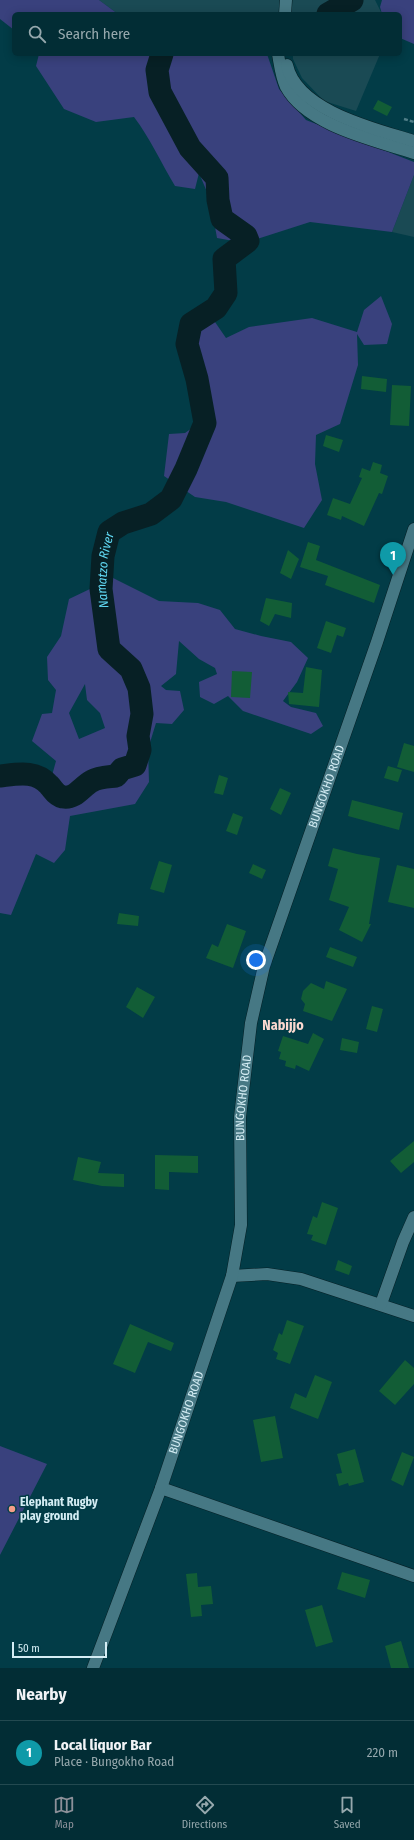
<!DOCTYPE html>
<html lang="en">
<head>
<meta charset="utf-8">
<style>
  body { margin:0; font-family:"Fira Sans Condensed",sans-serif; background:#0c353d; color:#f1f3f6 }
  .scale { position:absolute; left:12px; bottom:10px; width:95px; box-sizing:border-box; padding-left:4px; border:2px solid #d4edf4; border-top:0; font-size:11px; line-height:14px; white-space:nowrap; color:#d4edf4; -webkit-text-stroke:3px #023c47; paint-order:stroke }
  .you { position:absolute; left:256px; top:960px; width:14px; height:14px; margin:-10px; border:3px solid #fff; border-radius:50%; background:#1a73e8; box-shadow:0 0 0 6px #1a73e833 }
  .badge { display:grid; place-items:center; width:26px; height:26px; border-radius:50%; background:#8c9099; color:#fff; font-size:13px; font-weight:700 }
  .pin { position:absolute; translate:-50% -33px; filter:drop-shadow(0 1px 2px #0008) }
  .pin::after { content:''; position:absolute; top:21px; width:14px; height:12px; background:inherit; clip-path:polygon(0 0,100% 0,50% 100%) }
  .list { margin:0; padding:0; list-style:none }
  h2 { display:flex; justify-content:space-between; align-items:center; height:52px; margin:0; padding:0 16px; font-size:17px }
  h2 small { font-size:13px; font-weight:400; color:#96a8ad }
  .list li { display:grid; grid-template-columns:26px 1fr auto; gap:12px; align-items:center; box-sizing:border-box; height:64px; padding:0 16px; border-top:1px solid #234950 }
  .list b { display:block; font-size:15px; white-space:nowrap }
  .list p { margin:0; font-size:13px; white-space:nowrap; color:#96a8ad }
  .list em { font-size:13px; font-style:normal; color:#96a8ad }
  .icon { flex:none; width:22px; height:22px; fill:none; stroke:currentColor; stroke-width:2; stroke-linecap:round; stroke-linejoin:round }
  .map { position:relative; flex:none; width:414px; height:1668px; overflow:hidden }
  .search { position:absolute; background:#022d35; box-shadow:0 2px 10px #0003; left:12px; right:12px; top:12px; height:44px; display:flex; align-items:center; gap:10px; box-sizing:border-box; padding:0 14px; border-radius:6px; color:#96a8ad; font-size:15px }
  .sheet { height:116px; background:#022d35 }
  nav { display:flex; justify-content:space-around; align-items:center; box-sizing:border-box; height:56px; border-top:1px solid #234950; background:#022d35; font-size:11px; color:#96a8ad }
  nav a { display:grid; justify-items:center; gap:2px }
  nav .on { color:#8c9099 }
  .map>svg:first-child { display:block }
  .built { fill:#1a4a54 }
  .green { fill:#39417d; fill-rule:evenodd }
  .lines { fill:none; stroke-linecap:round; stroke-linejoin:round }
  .river { stroke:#072025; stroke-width:23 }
  .building { fill:#125d36 }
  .minor-casing { stroke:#062026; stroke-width:13 }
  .path { stroke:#507e87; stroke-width:2.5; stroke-dasharray:4 2; stroke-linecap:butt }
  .minor { stroke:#467884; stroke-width:12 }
  .poi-dot { fill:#f49e88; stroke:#023c47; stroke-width:1.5 }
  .labels { text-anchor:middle; stroke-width:3; stroke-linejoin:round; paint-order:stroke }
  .street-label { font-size:12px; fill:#d4edf4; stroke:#023c47 }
  .poi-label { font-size:12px; font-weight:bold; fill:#d4edf4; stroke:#023c47; text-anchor:start }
  .water-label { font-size:13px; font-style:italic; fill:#60d8f3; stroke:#023c47 }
  .quarter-label { font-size:14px; font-weight:bold; fill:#fbd9d0; stroke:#023c47 }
</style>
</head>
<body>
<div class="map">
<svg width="414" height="1668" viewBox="0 0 414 1668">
  <rect width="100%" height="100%" fill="#023c47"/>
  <path class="built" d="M99,0h276l7,14h-264z
    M293,54h87l-24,57 -32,-10 -22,-23 -9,-19z
    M414,175v62l-22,-5z"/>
  <path class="green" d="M0,0h99l19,14h-104v16l-14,-11z
    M382,0h32v44l-14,-6v-24h-18l-2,-7z
    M39,54h228l12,35 27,31 108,42v13l-22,57 -82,-10 -65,21 -28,-5 -7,-39 -11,-26 -4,16 -20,-3c-14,-23 -25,-48 -41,-69l-38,5 -32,-13 -28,-43z
    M381,296l11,28 -5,20 -23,1 -7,-11 1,31 -18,59 -24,11 -1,29 7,36 -18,28 -78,-26 -31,-5 -31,-21 5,-42 16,-1 14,-10 3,-59 -20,-36 22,-22 22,32 23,-11 63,-9 45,14 7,-22z
    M113,578l46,23 39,2 22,7 15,19 26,7 30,6 17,16 -11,24 -14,19 8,6 25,6 7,13 -12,8 -68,-23 -15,-15 -14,8 -14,-7 -1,-15 18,-8 -2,-6 -16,-9 -20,-18 -3,33 -15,12 5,4 14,1 4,19 -12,14 -16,-1 -8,26 1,33 -14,22 -65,12 -5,34 -11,13 -18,-9 -25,61 -11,-2v-127l51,-7 5,-18 -24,-20 10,-27 10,-1 4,-23 -8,-10 -1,-23 14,-21 8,-37zM85,684l2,16 13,13 5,15 -26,11 -10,-26z
    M0,1446l47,18 -47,91z"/>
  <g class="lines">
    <g class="river">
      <path d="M328,14l24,-14"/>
      <path id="s1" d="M0,776c18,-2 36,-6 49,9 5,5 6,10 14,12 13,2 19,-11 29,-16 7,-4 16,-4 24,-5l6,-7 13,-4 5,-15 -2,-14 4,-22 -3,-26 -8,-19 -22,-20 -8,-60 2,-33 6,-24 14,-9 28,-9 20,-15 15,-30 19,-46 -8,-44 -10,-35 4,-20 25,-16 10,-15 -2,-34 24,-18 -2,-5 -24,-17 -4,-19 -1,-22 -27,-30 -30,-56 -3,-22 5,-16"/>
    </g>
  </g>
  <path class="building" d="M378,100l14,7 -5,9 -14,-7z
    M362,376l25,3 -1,13 -25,-3z
    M392,385l19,1 -2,40 -19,-1z
    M326,435l17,5 -4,12 -16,-6z
    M373,462l9,3 -2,8 8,3 -6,18 -3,-1 -15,33 -22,-10 -1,4 -14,-5 6,-17 17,6 12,-26 -3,-1 3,-9 8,3z
    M308,542l12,4 -4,14 64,25 -6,18 -49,-18 3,-9 -28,-9z
    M288,550l11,9 -8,20 -11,-6z
    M266,598l26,5 -1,15 -16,-4 -6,12 -9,-5z
    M326,621l20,7 -3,9 -6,-2 -6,18 -14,-5z
    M306,667l16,3 -3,37 -30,-3 -1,-12 15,1z
    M232,671l20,1 -2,26 -19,-1z
    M404,743l10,3v26l-17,-5z
    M388,766l14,4 -4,12 -14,-4z
    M219,775l9,3 -5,17 -9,-2z
    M280,788l11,5 -10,22 -11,-6z
    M352,800l51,13 -4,17 -51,-14z
    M233,813l10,4 -6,18 -11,-4z
    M333,848l24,6 23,4 -11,66h2l-9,18 -23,-12 10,-23 -20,-7 9,-31 -10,-3z
    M159,861l13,4 -8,28 -14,-4z
    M253,864l13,6 -4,9 -13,-6z
    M397,865l17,4v39l-26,-6z
    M119,913l20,3 -1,10 -21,-2z
    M227,924l19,7 -13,37 -27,-10 6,-14 6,3z
    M330,947l27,10 -4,10 -27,-10z
    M326,981l21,8 -15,32 -29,-10 2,-7 -4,-5 2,-8 8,-8 13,6z
    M137,987l18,10 -12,21 -17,-11z
    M372,1006l11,3 -6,23 -11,-3z
    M313,1033l11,6 -15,32 -13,-6 -1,4 -10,-3 1,-5 -7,-2 2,-7 -3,-1 5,-15 25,8z
    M342,1038l17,4 -2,11 -17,-3z
    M414,1141v21l-13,11 -11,-12z
    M155,1155l43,1v17l-29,-1v18l-14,-1z
    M78,1157l23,5 -3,11 26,1v13l-22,-1 -29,-6z
    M322,1202l16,6 -12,37 -15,-5 2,-5 -6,-1 6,-18 4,2z
    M338,1260l14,6 -3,9 -14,-5z
    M287,1320l17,6 -14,38 -14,-5 2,-6 -5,-3 6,-17 3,2z
    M130,1324l44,19 -3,8 -23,-9 -13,31 -22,-9z
    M405,1360l9,8v16l-19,21 -16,-14z
    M315,1375l17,7 -14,37 -28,-11 5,-15 11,5z
    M275,1416l8,42 -22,4 -8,-42z
    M355,1449l9,33 -15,4 -1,-3 -9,3 -3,-12 6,-1 -5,-19z
    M402,1452l12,5 -11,29 -12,-6z
    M342,1572l28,8 -5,18 -28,-9z
    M197,1573l1,14 13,-1 2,18 -12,1 1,11 -11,1 -5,-43z
    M322,1605l11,37 -17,5 -11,-37z
    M401,1641l8,27h-18l-6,-22z"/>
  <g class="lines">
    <g class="minor-casing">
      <g id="minor">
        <path d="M285,14l1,-14"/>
        <path d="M278,54c2,11 3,22 8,33 21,39 89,53 128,66"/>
        <path d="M287,65c10,46 88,64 127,76"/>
        <path d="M232,1276l35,-2 34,5 113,37"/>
        <path d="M381,1304l22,-62 11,-25"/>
        <path d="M161,1488l253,88"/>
        <path id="s2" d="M93,1668l68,-180 71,-212 9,-51 -1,-108 11,-94 13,-57 113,-324 37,-113"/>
      </g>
    </g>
    <path class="path" d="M404,119l10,3"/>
    <use href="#minor" class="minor"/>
  </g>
  <circle class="poi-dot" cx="12" cy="1509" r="4"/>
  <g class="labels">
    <g class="street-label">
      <text dy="4" stroke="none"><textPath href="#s2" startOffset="919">BUNGOKHO ROAD</textPath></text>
      <text dy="4" stroke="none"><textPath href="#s2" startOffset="595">BUNGOKHO ROAD</textPath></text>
      <text dy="4" stroke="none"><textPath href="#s2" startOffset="272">BUNGOKHO ROAD</textPath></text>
    </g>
    <g class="poi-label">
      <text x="20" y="1506">Elephant Rugby<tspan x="20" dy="14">play ground</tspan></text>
    </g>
    <g class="water-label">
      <text dy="5" stroke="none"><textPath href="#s1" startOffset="361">Namatzo River</textPath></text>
    </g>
    <g class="quarter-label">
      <text x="283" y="1030">Nabijjo</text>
    </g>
  </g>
</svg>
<div class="scale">50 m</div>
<div class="you"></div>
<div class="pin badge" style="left:393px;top:575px;background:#0f9aa8">1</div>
<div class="search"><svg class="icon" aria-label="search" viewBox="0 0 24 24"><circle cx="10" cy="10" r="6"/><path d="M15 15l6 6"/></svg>Search here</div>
</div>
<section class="sheet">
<h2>Nearby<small></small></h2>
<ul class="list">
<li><span class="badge" style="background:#0f9aa8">1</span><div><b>Local liquor Bar</b><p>Place · Bungokho Road</p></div><em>220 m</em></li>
</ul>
</section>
<nav>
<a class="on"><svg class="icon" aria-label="map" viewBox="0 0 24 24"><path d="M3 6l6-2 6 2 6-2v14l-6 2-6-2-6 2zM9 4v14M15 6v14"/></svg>Map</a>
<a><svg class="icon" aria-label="directions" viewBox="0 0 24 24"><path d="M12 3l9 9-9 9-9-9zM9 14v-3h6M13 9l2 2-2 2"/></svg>Directions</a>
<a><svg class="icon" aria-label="saved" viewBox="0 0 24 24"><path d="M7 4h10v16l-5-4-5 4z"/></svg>Saved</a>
</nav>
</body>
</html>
